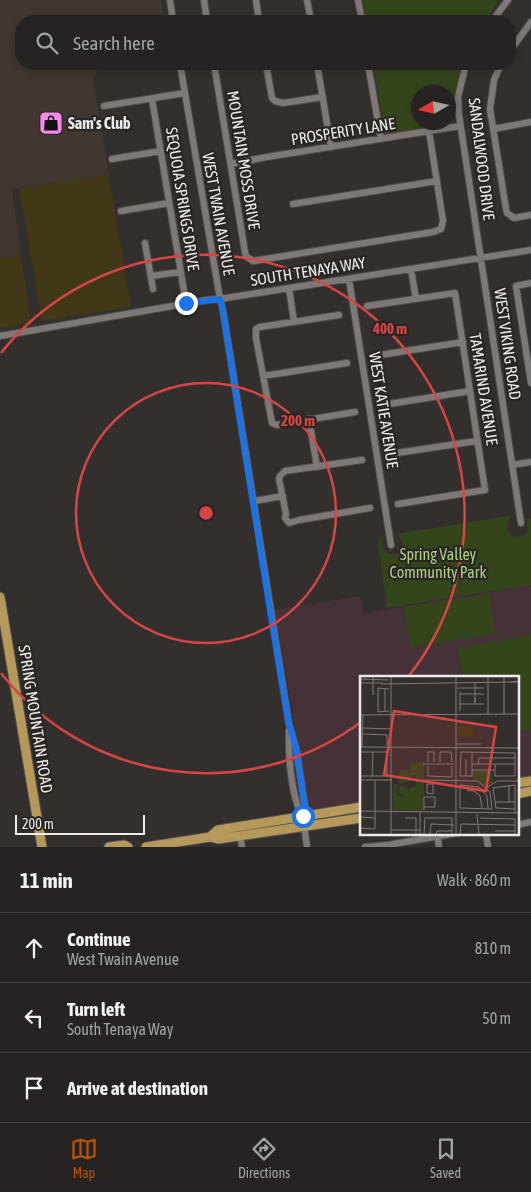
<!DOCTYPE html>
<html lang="en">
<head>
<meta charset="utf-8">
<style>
  body { margin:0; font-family:"Asap Condensed",sans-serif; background:#2e2b2a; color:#f1f3f6 }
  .compass { position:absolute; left:411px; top:85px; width:45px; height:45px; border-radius:50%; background:#262322; box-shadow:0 2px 8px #0003; rotate:261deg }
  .scale { position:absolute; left:15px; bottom:12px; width:130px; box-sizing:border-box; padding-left:5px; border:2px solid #edebe9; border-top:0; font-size:14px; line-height:18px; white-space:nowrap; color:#edebe9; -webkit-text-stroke:4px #292623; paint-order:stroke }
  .stop { position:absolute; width:15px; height:15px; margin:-11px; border:4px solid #1a73e8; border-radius:50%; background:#fff }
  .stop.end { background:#1a73e8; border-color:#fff; box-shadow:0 1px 5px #0008 }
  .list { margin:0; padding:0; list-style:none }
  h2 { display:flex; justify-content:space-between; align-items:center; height:65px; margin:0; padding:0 20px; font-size:21px }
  h2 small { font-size:16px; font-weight:400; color:#a4a4a5 }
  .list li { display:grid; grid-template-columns:32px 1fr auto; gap:15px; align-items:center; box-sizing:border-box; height:70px; padding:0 20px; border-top:1px solid #424040 }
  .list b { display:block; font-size:19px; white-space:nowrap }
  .list p { margin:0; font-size:16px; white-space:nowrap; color:#a4a4a5 }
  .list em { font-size:16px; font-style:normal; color:#a4a4a5 }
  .icon { flex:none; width:28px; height:28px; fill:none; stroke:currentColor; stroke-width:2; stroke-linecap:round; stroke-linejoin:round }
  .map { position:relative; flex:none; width:531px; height:847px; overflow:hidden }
  .search { position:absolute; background:#262322; box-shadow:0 2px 8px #0003; left:15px; right:15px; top:15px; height:55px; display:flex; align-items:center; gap:12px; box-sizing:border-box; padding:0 18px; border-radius:20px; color:#a4a4a5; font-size:19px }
  .sheet { height:275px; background:#262322 }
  nav { display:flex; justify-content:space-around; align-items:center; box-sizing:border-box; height:70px; border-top:1px solid #424040; background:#262322; font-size:14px; color:#a4a4a5 }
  nav a { display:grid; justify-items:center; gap:2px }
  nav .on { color:#b45309 }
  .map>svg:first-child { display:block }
  .built { fill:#403730 }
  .education { fill:#453237 }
  .green { fill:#34451c; fill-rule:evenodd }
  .sand { fill:#403817 }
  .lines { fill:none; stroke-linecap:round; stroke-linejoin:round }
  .minor-casing { stroke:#524e4c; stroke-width:8 }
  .major-casing { stroke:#524e4c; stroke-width:11 }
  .minor { stroke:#7e7976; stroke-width:6 }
  .major { stroke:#b4995b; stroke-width:9 }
  .route { stroke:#1a73e8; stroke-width:6 }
  .ring { fill:none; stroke:#d94545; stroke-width:2.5 }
  .labels { text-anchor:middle; stroke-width:4.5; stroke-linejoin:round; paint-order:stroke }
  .poi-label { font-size:16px; font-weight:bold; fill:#edebe9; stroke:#292623; text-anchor:start }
  .street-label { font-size:16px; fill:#edebe9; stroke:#292623 }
  .park-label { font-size:16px; fill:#add081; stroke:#292623 }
  .inset-road { fill:none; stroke:#7d7a78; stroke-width:1 }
  .view { fill:#d94545; fill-opacity:0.15; stroke:#d94545; stroke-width:2.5 }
  .inset-edge { fill:none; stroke:#edebe9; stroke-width:2.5 }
  .centre { fill:#d94545; stroke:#292623; stroke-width:2.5 }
  .ring-label { font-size:15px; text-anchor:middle; font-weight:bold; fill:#d94545; stroke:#292623; stroke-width:4.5; stroke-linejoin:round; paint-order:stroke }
</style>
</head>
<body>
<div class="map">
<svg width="531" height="847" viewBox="0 0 531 847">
  <rect width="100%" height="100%" fill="#332f2d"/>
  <path class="built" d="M0,0h161l3,21h-143v43h83l-6,5 -5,11 16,95 -97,14 9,66 -21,4z"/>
  <path class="education" d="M531,585v191l-14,2v-101h-156v127l-51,8 -35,-202 85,-14 4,17z"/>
  <path class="green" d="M363,0h134l1,1 -13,20h-119z
    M373,64h89c-7,20 -8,38 -8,59l-69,11zM418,92h30v30h-30z
    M514,515l-5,5 -2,9c3,8 11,10 18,5l3,-4 -1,-11h4v66l-144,23 -9,-67 2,-4 4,-1c-6,12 3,23 15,16 5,-7 4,-12 -2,-18z
    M490,594l5,40 -85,13 -6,-40z
    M531,635v94l-14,2v-54h-54l-5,-29z"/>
  <path class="sand" d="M109,175l22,132 -89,14 -23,-133z
    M21,255l10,69 -31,4v-69z"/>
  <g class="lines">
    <g class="minor-casing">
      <path id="minor" d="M170,0l3,21
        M204,0l3,21
        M256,0l3,21
        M307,0l4,21
        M358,0l4,21
        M492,21l16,-21
        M510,51l21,-29
        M180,64l39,229 4,18 66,413 7,24 9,58 -2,11 4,30
        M214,64l31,188 1,4 7,5 180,-29 8,-3 2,-8 -14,-90
        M266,64l6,34 3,3 8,2 40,-6
        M317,64l14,83
        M368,64l13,75
        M466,64l-8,33 1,18 62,408
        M501,64l-7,16 -4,29 16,100 1,4 7,5 17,-3
        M152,99l34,204
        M104,106l81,-13
        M493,129l38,-7
        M112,159l49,-8
        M231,164l36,-7 193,-31
        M293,204l144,-23
        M121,211l48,-8
        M145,243l8,46
        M411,269l5,30
        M151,276l29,-4
        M349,279l42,266
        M531,283l-15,3 15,97
        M289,288l5,34
        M367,306l88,-13 30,197 -87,14
        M339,315l-79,12 -4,2v9l16,85 5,2 78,-13
        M0,336l207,-36 13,-1 311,-49
        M374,356l89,-14
        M263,376l84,-13
        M383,405l87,-14
        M309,419l8,48
        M390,454l87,-13
        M362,460l-77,11 -5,5 -1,3 7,35 -1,4 4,5 10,-3 71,-12
        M512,465l19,-3
        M254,501l29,-5
        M289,730c-1,23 2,68 14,87
        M517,825l14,-3
        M437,833l2,14
        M486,833l2,14
        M240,836l2,11
        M365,847l23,-2 69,-12"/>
    </g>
    <g class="major-casing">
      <path id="major" d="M0,597l42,250
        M517,783l14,-2
        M517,794l14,-3
        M210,837l8,-7 143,-23
        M109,847l15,-2 4,2
        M146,847l64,-10 9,2 142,-21"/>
    </g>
    <use href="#minor" class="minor"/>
    <use href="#major" class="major"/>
  </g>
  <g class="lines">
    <path class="route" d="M186,303l34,-4 3,12 48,305 18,108 7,24 9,58 -2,10"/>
  </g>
  <g class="ring">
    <circle cx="206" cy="513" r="130"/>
    <path d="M361 722A260 260 0 0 1 1 673M1 353A260 260 0 1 1 408 677"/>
  </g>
  <defs>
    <g id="shop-square" transform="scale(1.25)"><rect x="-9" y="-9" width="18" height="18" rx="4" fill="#f788ec" stroke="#292623"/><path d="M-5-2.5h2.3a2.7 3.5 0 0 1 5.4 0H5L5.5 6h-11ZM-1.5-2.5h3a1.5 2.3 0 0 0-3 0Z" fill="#111"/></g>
  </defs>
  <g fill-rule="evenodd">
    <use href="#shop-square" x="51" y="123"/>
  </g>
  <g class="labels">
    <g class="poi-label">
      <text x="68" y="129">Sam's Club</text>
    </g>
    <g class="street-label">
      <text transform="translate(343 131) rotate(-9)" y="6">PROSPERITY LANE</text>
      <text transform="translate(482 159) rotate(83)" y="6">SANDALWOOD DRIVE</text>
      <text transform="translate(244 160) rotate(81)" y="6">MOUNTAIN MOSS DRIVE</text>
      <text transform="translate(183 199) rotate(81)" y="6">SEQUOIA SPRINGS DRIVE</text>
      <text transform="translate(219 214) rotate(80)" y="6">WEST TWAIN AVENUE</text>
      <text transform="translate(308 271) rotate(-9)" y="6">SOUTH TENAYA WAY</text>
      <text transform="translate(508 344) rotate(82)" y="6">WEST VIKING ROAD</text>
      <text transform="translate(484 389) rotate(81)" y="6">TAMARIND AVENUE</text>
      <text transform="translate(384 410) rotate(81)" y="6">WEST KATIE AVENUE</text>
      <text transform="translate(36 719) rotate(81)" y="6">SPRING MOUNTAIN ROAD</text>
    </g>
    <g class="park-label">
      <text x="438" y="560">Spring Valley<tspan x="438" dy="18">Community Park</tspan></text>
    </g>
  </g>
  <g transform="translate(360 676)">
    <rect width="159" height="159" fill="#332f2d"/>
    <path d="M64,86v49l-31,-1v-26h5l2,-14h9l1,11 -12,3 -1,11 2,1 8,-2h-8v-8l7,1 3,7v-6l7,-1v-12h-6v-11zM113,95h18l3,11 -7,5 -14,-7z" fill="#34451c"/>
    <path d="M97,50h16v11h-16z" fill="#403817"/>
    <path class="inset-road" d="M13,0v19M31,0v158M96,0v158M128,0v39M144,0v38M0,3l29,1M159,5l-8,1h8M0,7h23M115,7v20v-5M21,8l130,-2M97,12h27M100,18h24M100,28h24M29,35l-11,1v-24l11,1M100,35v-19M25,36v-24M0,39l159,-1M2,52l29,1M2,58l25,1v10M96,68h25M0,71l159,1M2,71l1,-32M112,76v25M68,86v-10h6v10M80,86v-10h11l1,10M63,88h31M112,88h43M118,88l1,-6h36M68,90v10l24,1v-11M112,94h22M0,100h27v-24h-27M106,100v-17M112,100h-12l1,-24 54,1v23h-20v-12M12,101l1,-25M0,104h32M63,104l55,1 12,11 2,17M67,108h6v10l-6,-1zM149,109v17M127,112l10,-7h22M107,114l7,1 6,5 2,12M136,126h19M64,131h11v-10h-11v13M128,132l-1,-12 -8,-9 -19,-2v23h1l31,1M155,133l-19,-1 -3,-20 22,-3v28M0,135l159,2M117,138l2,20M0,141l15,1M45,142h11v16M120,142l35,1v15M0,152l15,1v-49M31,154h29M135,155h20M60,158v-22M64,158l1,-16h27v16M70,158l1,-10 23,1M76,158l1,-3h15M100,158l1,-10 55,1"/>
    <path class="view" d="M34,35l102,16 -10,64 -102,-16z"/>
    <rect width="159" height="159" class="inset-edge"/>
  </g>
  <circle cx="206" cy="513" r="8" class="centre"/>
  <g class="ring-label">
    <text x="390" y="334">400 m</text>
    <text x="298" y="426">200 m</text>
  </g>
</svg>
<svg class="compass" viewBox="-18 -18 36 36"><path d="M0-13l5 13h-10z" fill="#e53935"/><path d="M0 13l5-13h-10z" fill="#a4a4a5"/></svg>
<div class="scale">200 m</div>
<div class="stop" style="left:303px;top:816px"></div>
<div class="stop end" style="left:186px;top:303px"></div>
<div class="search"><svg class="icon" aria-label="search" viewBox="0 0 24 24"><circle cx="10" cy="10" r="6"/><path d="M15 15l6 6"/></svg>Search here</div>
</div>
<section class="sheet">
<h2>11 min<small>Walk · 860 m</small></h2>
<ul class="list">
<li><svg class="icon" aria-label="ahead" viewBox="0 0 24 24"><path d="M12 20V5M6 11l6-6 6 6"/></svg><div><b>Continue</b><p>West Twain Avenue</p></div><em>810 m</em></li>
<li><svg class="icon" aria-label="left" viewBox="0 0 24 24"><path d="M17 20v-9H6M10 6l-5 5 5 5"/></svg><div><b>Turn left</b><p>South Tenaya Way</p></div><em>50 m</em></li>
<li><svg class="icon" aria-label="arrive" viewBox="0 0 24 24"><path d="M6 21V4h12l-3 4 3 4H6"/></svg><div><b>Arrive at destination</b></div></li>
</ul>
</section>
<nav>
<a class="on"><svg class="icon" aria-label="map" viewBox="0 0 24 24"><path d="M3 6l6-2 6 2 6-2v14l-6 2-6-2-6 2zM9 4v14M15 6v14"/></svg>Map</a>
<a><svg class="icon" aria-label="directions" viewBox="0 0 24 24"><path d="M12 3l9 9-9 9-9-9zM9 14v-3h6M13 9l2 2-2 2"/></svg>Directions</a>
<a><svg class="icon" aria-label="saved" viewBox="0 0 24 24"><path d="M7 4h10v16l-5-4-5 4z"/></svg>Saved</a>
</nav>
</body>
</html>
